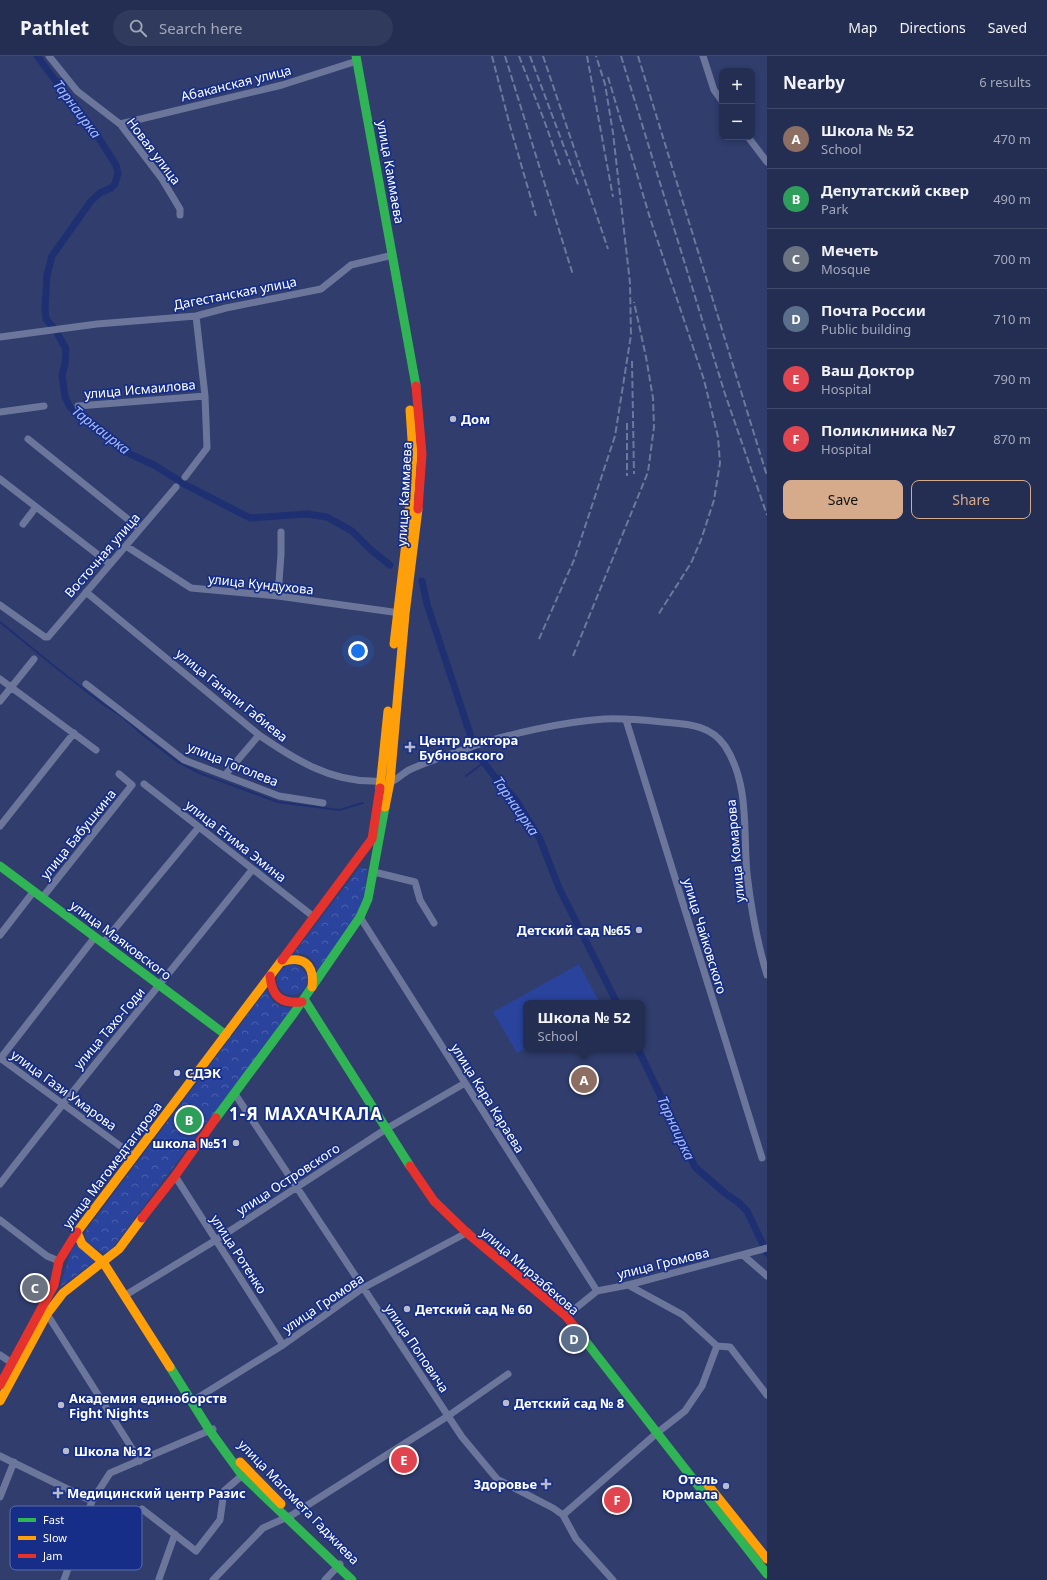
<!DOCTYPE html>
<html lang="en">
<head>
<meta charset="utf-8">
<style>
  body { margin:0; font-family:"Noto Sans",sans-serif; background:#303a5c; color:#f1f3f6 }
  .controls { position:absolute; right:12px; top:12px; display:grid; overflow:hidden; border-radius:8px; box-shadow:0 2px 6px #0003 }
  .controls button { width:36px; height:36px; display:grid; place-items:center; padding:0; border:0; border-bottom:1px solid #414a69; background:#242e52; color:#f1f3f6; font:20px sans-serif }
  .you { position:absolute; left:358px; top:595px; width:14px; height:14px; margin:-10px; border:3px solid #fff; border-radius:50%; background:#1a73e8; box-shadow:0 0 0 6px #1a73e833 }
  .badge { display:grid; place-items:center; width:26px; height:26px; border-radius:50%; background:#d6ab8b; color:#fff; font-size:13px; font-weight:700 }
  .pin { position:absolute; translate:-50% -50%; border:2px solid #fff; box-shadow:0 1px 4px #0006 }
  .popup { position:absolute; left:523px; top:944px; width:122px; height:52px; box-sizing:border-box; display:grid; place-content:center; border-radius:8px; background:#242e52; filter:drop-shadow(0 1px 3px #0005); font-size:13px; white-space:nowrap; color:#a3a8b8 }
  .popup b { font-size:15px; color:#f1f3f6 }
  .popup::after { content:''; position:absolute; left:50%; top:100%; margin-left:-8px; border:8px solid transparent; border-top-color:#242e52 }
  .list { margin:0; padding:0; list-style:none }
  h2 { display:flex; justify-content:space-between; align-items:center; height:52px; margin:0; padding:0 16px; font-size:17px }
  h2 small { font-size:13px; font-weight:400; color:#a3a8b8 }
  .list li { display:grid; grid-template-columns:26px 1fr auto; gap:12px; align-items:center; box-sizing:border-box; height:60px; padding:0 16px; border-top:1px solid #414a69 }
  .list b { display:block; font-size:15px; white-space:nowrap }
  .list p { margin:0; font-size:13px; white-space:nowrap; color:#a3a8b8 }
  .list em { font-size:13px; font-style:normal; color:#a3a8b8 }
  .actions { display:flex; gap:8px; padding:12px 16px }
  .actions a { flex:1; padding:9px 0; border:1px solid #d6ab8b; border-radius:8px; text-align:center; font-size:14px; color:#d6ab8b }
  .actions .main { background:#d6ab8b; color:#111 }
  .icon { flex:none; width:22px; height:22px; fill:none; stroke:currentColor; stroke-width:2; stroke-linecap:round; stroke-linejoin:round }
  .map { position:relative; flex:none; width:767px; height:1524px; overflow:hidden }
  header { display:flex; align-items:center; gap:24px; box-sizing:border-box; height:56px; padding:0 20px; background:#242e52; border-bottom:1px solid #414a69 }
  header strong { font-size:19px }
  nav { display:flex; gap:22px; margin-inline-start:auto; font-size:14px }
  .search { width:280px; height:36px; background:#303a5c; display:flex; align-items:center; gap:10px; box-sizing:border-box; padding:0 14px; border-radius:22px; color:#a3a8b8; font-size:15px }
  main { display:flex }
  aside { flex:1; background:#242e52 }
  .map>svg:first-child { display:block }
  .park { fill:url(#park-crowns) }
  .pitch { fill:#2a449e }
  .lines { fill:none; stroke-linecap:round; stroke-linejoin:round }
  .stream { stroke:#1f3072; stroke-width:2 }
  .canal { stroke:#1f3072; stroke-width:7 }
  .street { stroke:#6c769b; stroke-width:7 }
  .fast { stroke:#30b455; stroke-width:9 }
  .slow { stroke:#ff9f0a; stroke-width:9 }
  .jam { stroke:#e5322d; stroke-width:9 }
  .rail { stroke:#6d789b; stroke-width:2; stroke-dasharray:7 3; stroke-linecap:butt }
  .poi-dot { fill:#b7bbcc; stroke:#162e87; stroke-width:1.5 }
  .labels { text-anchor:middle; stroke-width:3.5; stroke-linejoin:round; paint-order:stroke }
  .street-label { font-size:13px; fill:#fff; stroke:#162e87 }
  .poi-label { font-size:13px; font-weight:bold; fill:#fff; stroke:#162e87; text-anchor:start }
  .water-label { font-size:14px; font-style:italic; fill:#a8baf5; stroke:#162e87 }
  .district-label { font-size:17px; font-weight:bold; letter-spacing:1px; fill:#fff; stroke:#162e87 }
  .key { fill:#162e87; stroke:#5c6dab; stroke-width:1 }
  .key-label { font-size:11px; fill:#fff }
</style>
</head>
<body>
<header>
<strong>Pathlet</strong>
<div class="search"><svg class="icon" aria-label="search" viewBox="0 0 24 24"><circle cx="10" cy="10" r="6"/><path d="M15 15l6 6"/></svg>Search here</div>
<nav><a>Map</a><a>Directions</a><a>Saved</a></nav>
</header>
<main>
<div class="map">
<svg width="767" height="1524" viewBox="0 0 767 1524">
  <defs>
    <pattern id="park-crowns" width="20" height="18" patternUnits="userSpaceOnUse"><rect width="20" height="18" fill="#2a449e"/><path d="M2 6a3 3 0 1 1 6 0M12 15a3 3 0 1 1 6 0" fill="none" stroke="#4a60ad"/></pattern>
  </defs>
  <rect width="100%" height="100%" fill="#303d6d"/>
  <path class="park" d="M360,811l7,2 -3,28 -8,20 -38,54c-3,-11 -11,-19 -24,-18z
    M277 924a15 15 0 1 1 30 0a15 15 0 1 1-30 0Z
    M267,933c4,14 11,19 26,19l-183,243 -8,2 -16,-12 -1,-9z
    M77,1187l18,18 -35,26 11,-36z"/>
  <path class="pitch" d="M579,908l21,39h-74v45l-9,5 -24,-41z"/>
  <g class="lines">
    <path class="stream" d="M0,566l54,44 49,38 20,13 20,18 35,27 24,12 76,28 61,8 24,-7
      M466,720l17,-13"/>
    <path class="canal" d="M37,0l45,60 11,13 23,36 2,8 -3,11 -4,4 -11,5 -9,8 -39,55 -5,19 -2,34 1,10 10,12 10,18 -1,15 -3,11 3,22 5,10 42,35 18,12 24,11 32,20 64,33 57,-4 20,3 25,14 19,19 19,15
      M422,525l5,23 49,148 19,25 21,23 24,39 19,49 58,115
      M638,993l57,118 31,27 12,8 9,9 20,42"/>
    <path class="street" d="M49,0l28,35 43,33 42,55 18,30v6
      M703,0l11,34 8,11
      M120,68l162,-39 75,-24
      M748,81l19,25
      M0,281l97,-13 99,-8 30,-8 95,-19 30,-24 42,-10
      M78,350l127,-10
      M0,356l44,-6
      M28,383l112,90
      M185,421l22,-29 -2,-52 -9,-80
      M0,423l110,85
      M23,468l13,-17
      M126,490l65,42 87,8 122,17
      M86,536l173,143c35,24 70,46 113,46 6,0 14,2 19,1 6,-2 12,-9 18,-12 19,-9 40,-15 59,-22 39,-14 94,-26 136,-29 19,-1 40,1 59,3 23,2 47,2 62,24 25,39 18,85 22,128 4,34 10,68 20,101
      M278,540l3,-42v-22
      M0,549l45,32h3l128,-150
      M0,623l96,71
      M86,628l98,76 95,36 44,7
      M0,645l34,-42
      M626,664l136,438
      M225,719l34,-40
      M144,728l170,133
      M0,770l74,-93
      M374,816l41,10 5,18 14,23
      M42,842l90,-113 -13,-11
      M360,861l237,374
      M0,879l34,-44
      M103,887l96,-116
      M0,1002l134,98
      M0,1003l95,-122
      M235,1038l227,343 35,42 56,29 10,7 13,24 37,41
      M175,1120l108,169
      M0,1128c82,-106 168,-209 252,-314
      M0,1164l47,36 12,5
      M743,1199l24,21
      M628,1229l55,30 34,31 13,1 37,48
      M124,1240l92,-56 170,-111 79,-46
      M571,1256l26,-21 31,-6 139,-37
      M47,1258l93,147
      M0,1299l15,10
      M191,1346l92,-57 80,-57 105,-56
      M0,1400l92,45
      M0,1441l14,-35
      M142,1453l54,42 24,-31 4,-29 22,-19
      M563,1459l94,-82 28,-22 17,-25 15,-40
      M159,1523l16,-45
      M64,1524l28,-79 18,-28 103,-44
      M213,1524l50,-52 29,-13 156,-99 60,-42
      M325,1524l15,-16"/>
    <path class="fast" d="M356,0l60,330
      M0,810l226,169
      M304,943l106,167
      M216,1062l78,-105 66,-96 8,-18 17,-92
      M580,1278l187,240
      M170,1311l40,64 32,44 110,105"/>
    <path class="slow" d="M394,588l14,-118 5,-72 -3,-44
      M380,732l8,-77
      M385,751l5,-25 15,-168 13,-105
      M281,906c22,-7 34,2 31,25
      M77,1176l5,12 21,18 67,105
      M77,1176l205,-272
      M0,1345l47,-87 16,-21 56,-44 23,-31
      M240,1406l41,42
      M708,1429l59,74"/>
    <path class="jam" d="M416,330l6,68 -4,55
      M282,904l90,-121 8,-51
      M270,920c2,21 11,28 32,26
      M410,1110l24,35 32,31 100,84 14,18
      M142,1162l33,-42 41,-58
      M0,1329l54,-100 5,-24 18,-29"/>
    <path class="rail" d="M492,0l18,70 26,90
      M505,0l68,219
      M519,0l25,64 16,45
      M530,0l49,131
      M543,0l65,193
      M587,0l26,141
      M621,0l104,338 42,121
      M638,0l129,420
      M608,21l42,141 54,162 14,57 2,26 -6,37 -13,40 -10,23 -33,52
      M632,305l2,113
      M627,367v53
      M539,583l35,-79 41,-124 16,-101 -1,-52 -17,-150 -8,-49 -9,-28
      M573,600l75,-184 6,-45 -1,-29 -7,-41 -12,-55"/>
  </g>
  <g class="poi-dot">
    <circle cx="453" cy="363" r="4"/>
    <path d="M408 685h4v4h4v4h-4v4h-4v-4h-4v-4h4z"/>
    <circle cx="639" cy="874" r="4"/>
    <circle cx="177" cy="1017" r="4"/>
    <circle cx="236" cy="1087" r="4"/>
    <circle cx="407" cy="1253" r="4"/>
    <circle cx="506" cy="1347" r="4"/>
    <circle cx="61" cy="1349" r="4"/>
    <circle cx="66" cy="1395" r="4"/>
    <path d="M544 1422h4v4h4v4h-4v4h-4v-4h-4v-4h4z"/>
    <circle cx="726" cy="1430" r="4"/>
    <path d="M56 1431h4v4h4v4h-4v4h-4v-4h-4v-4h4z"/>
  </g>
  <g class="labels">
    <g class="street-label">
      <text transform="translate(236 27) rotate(-14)" y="5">Абаканская улица</text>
      <text transform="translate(154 95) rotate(53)" y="5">Новая улица</text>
      <text transform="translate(391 116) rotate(80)" y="5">улица Каммаева</text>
      <text transform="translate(235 237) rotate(-11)" y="5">Дагестанская улица</text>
      <text transform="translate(140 333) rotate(-5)" y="5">улица Исмаилова</text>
      <text transform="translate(404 438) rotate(-87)" y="5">улица Каммаева</text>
      <text transform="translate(102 499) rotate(-49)" y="5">Восточная улица</text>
      <text transform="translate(261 528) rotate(6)" y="5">улица Кундухова</text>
      <text transform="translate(232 639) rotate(39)" y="5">улица Ганапи Габиева</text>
      <text transform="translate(233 708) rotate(22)" y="5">улица Гоголева</text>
      <text transform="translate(78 778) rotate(-51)" y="5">улица Бабушкина</text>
      <text transform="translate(236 785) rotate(38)" y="5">улица Етима Эмина</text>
      <text transform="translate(735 795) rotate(-95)" y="5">улица Комарова</text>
      <text transform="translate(705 880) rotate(73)" y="5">улица Чайковского</text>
      <text transform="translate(121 884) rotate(37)" y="5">улица Маяковского</text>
      <text transform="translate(109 972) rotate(-50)" y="5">улица Тахо-Годи</text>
      <text transform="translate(64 1034) rotate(36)" y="5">улица Гази Умарова</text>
      <text transform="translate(488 1042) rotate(58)" y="5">улица Кара Караева</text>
      <text transform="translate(112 1109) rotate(-53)" y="5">улица Магомедтагирова</text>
      <text transform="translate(288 1123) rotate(-33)" y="5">улица Островского</text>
      <text transform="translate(239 1198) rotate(57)" y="5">улица Ротенко</text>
      <text transform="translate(663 1207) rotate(-14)" y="5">улица Громова</text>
      <text transform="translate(530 1215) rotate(41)" y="5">улица Мирзабекова</text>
      <text transform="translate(323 1247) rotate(-34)" y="5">улица Громова</text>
      <text transform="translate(417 1292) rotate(56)" y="5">улица Поповича</text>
      <text transform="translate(299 1446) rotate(46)" y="5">улица Магомета Гаджиева</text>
    </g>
    <g class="poi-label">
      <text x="461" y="368">Дом</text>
      <text x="419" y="689">Центр доктора<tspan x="419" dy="15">Бубновского</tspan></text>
      <text x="631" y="879" text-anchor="end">Детский сад №65</text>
      <text x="185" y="1022">СДЭК</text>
      <text x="228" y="1092" text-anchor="end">школа №51</text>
      <text x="415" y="1258">Детский сад № 60</text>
      <text x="69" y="1347">Академия единоборств<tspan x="69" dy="15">Fight Nights</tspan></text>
      <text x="514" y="1352">Детский сад № 8</text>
      <text x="74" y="1400">Школа №12</text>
      <text x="718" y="1428" text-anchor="end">Отель<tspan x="718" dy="15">Юрмала</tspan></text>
      <text x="537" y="1433" text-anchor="end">Здоровье</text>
      <text x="67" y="1442">Медицинский центр Разис</text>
    </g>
    <g class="water-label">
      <text transform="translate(77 53) rotate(53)" y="5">Тарнаирка</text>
      <text transform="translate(101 374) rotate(38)" y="5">Тарнаирка</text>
      <text transform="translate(516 750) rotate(55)" y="5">Тарнаирка</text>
      <text transform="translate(676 1072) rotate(65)" y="5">Тарнаирка</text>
    </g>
    <g class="district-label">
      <text x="306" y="1064">1-Я МАХАЧКАЛА</text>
    </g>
  </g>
  <rect x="10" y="1450" width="132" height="64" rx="6" class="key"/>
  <rect x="18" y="1462" width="18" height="4" fill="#30b455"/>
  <rect x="18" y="1480" width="18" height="4" fill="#ff9f0a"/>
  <rect x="18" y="1498" width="18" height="4" fill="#e5322d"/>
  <g class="key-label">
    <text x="43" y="1468">Fast</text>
    <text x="43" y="1486">Slow</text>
    <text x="43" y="1504">Jam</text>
  </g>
</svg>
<div class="controls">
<button>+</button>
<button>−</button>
</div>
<div class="you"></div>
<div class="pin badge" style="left:584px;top:1024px;background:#8d6e63">A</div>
<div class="popup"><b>Школа № 52</b>School</div>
<div class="pin badge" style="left:189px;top:1064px;background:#2e9e5b">B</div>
<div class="pin badge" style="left:35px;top:1232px;background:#6b7280">C</div>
<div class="pin badge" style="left:574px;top:1283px;background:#5c6f8a">D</div>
<div class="pin badge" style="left:404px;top:1404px;background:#e0444e">E</div>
<div class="pin badge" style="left:617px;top:1444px;background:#e0444e">F</div>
</div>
<aside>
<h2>Nearby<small>6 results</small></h2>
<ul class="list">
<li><span class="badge" style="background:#8d6e63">A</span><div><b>Школа № 52</b><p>School</p></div><em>470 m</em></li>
<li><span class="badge" style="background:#2e9e5b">B</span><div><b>Депутатский сквер</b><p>Park</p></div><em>490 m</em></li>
<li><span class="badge" style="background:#6b7280">C</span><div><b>Мечеть</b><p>Mosque</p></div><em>700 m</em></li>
<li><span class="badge" style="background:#5c6f8a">D</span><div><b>Почта России</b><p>Public building</p></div><em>710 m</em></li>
<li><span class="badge" style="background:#e0444e">E</span><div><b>Ваш Доктор</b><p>Hospital</p></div><em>790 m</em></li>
<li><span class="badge" style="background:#e0444e">F</span><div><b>Поликлиника №7</b><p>Hospital</p></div><em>870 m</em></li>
</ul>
<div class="actions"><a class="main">Save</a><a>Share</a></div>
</aside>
</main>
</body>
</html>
